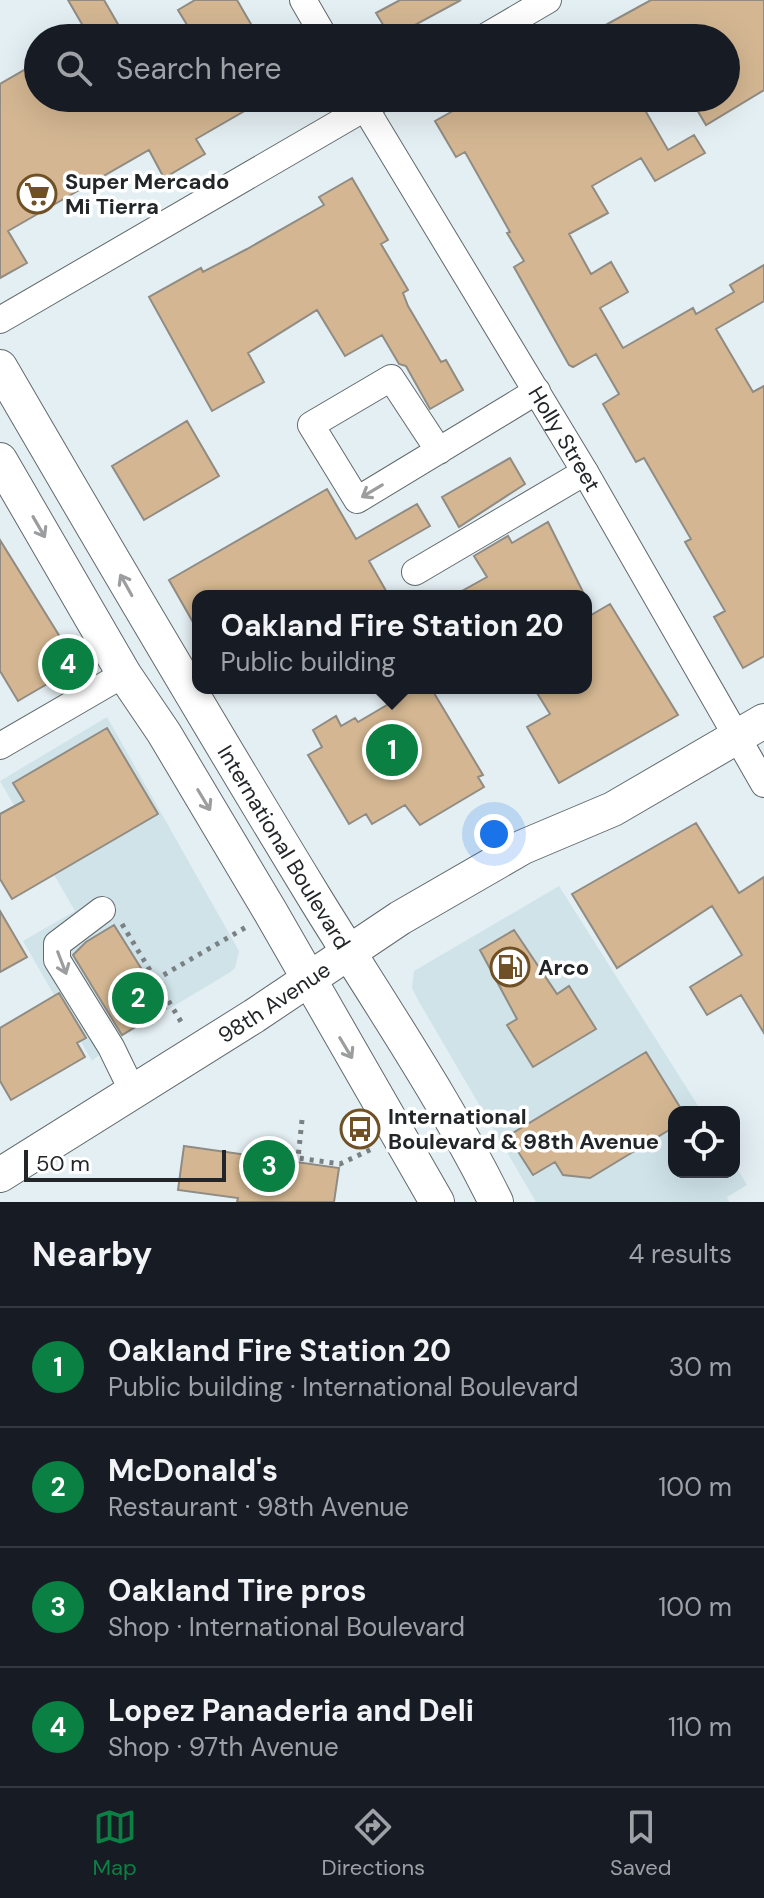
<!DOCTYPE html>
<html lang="en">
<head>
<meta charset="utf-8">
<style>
  body { margin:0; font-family:"DM Sans",sans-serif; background:#242831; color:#f1f3f6 }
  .controls { position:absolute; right:24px; bottom:24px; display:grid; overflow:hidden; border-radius:16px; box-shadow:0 8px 32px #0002 }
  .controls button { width:72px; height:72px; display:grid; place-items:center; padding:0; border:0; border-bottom:2px solid #363941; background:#171b24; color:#f1f3f6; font:40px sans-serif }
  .scale { position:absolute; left:24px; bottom:20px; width:202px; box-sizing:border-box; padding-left:8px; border:4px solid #232628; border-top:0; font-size:22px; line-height:28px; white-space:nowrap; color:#232628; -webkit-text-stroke:6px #fff; paint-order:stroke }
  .you { position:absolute; left:494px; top:834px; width:28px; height:28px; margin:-20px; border:6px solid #fff; border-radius:50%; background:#1a73e8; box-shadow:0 0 0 12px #1a73e833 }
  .badge { display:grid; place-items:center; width:52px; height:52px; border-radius:50%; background:#0b8043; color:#fff; font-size:26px; font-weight:700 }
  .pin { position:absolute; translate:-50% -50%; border:4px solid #fff; box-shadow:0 2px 8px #0006 }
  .popup { position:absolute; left:192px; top:590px; width:400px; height:104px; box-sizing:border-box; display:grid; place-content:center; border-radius:16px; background:#171b24; filter:drop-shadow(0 2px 6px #0005); font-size:26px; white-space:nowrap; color:#9ea1a6 }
  .popup b { font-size:30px; color:#f1f3f6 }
  .popup::after { content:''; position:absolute; left:50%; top:100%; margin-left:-16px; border:16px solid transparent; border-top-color:#171b24 }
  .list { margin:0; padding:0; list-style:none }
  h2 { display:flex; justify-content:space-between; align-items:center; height:104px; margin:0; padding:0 32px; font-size:34px }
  h2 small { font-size:26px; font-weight:400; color:#9ea1a6 }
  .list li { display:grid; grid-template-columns:52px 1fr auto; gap:24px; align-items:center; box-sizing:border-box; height:120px; padding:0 32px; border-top:2px solid #363941 }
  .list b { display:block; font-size:30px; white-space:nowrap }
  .list p { margin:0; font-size:26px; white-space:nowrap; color:#9ea1a6 }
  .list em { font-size:26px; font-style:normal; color:#9ea1a6 }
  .icon { flex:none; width:44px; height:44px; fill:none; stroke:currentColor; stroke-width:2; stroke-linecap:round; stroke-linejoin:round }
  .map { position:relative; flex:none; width:764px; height:1202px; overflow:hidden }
  .search { position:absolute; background:#171b24; box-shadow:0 8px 32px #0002; left:24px; right:24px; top:24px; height:88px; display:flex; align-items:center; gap:20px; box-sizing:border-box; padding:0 28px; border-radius:44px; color:#9ea1a6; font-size:30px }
  .sheet { height:584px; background:#171b24 }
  nav { display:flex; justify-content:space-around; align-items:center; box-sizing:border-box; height:112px; border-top:2px solid #363941; background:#171b24; font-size:22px; color:#9ea1a6 }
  nav a { display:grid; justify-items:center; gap:4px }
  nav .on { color:#0b8043 }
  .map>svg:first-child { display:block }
  .built { fill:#cfe3e9 }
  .building { fill:#d4b792; stroke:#908b83; stroke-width:2 }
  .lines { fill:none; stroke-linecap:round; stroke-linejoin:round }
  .minor-casing { stroke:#616a6d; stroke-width:28 }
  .major-casing { stroke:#616a6d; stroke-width:36 }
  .path { stroke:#7a8183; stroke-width:5; stroke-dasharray:4 6; stroke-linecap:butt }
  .minor { stroke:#fff; stroke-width:26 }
  .major { stroke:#fff; stroke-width:34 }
  .oneway { stroke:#9c9d9e }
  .labels { text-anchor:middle; stroke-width:7; stroke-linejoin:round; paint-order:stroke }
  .poi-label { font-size:22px; font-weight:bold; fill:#232628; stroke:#fff; text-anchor:start }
  .street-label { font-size:22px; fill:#232628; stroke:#fff }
</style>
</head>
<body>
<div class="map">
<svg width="764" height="1202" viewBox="0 0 764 1202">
  <rect width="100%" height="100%" fill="#e4eff3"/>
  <path class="built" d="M107,717l132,234 -4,17 -6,5 -112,67 -25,21 -69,-120 52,-30 -75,-130z
    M559,886l143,226h-28v60h60v-9l13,22 -20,12 2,5h-193l-118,-202 -6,-12 2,-17z"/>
  <path class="building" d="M68,0h36l22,38h-36z
    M195,0h42l22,38h-64l-17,-28z
    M400,0h61l-70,38 -15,-25z
    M651,0h113v90l-58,35 -16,-27h36v-60h-144z
    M38,62v36h229l-71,41 9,15 -41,24 -15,-28 -141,81 19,32 -27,15v-194z
    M476,98h162l30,52 26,-15 11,18 -50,28 -14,-23 -49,28 16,27 -39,21 22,40 20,-12 17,30 -28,16 23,40 70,-40 3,6 38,-22 -4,-7 34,-20v36l-48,28 37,63 11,-6v270l-21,12 -29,-51 11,-6 -40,-69 6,-3 -47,-81 -8,4 -33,-58 16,-10 -23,-40 -23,13 -4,-2 -55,-98 10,-6 -17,-28 3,-1 -45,-80 -9,5 -21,-36z
    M352,178l36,62 -7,4 27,46 -5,3 5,13 33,56 5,-2 17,30 -33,19 -24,-43 -7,-2 -17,-29 -37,21 -28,-46 -69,43 16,29 -52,29 -63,-114 52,-29 2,4 44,-23 77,-44 -5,-8z
    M187,421l32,55 -75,44 -32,-54z
    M510,458l15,26 -66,43 -17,-30z
    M327,489l29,50 61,-35 13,22 -61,35 20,35h-191v35l-29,-51z
    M548,522l37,74h-132l34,-19 -13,-21 34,-20 4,7z
    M0,540l78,126 -60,35 -18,-30z
    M610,604l68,111 -119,68 -32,-56 23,-13 -16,-26h52v-70z
    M416,688h15l52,87 -5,2 6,10 -64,38 -15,-20 -33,19 -6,-10 -17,10 -41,-69 14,-8 -9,-17 23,-14 5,10 14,-8 3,4z
    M107,728l51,86 -146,85 -12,-20v-65l24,-13 -11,-18z
    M696,823l43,70 25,-16v156l-23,-38 -34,20 -17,-28 52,-32 -30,-49 -95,62 -45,-74z
    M0,911l27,46 -27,15z
    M114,925l32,51 7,1 13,31 -44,27 -49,-80 13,-13z
    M514,930l43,64 12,-8 27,43 -63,38 -26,-42 10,-6 -37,-69z
    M59,993l27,45 -9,5 8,14 -74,43 -11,-19v-53z
    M646,1052l37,60h-9v15l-84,51 -27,-3 -8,-13 -22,13 -25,-39z
    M184,1146l155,22 -5,34h-97l1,-4 -60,-8z"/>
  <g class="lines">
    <g class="minor-casing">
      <g id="minor">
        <path d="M303,0l22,38"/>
        <path d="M483,38l65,-38"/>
        <path id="s1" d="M359,98l226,374 179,312"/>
        <path d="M0,320l382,-222"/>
        <path d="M439,451l-48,-73 -80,47 46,75 180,-109"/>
        <path d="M415,572l170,-100"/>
        <path d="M0,746l124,-72"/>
        <path d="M102,910l-45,34v16l54,87 21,43"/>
      </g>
    </g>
    <g class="major-casing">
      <g id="major">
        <path id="s2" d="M0,367c104,179 208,356 316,533 61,99 128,197 180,302"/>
        <path d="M0,460l124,214 40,59 106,178 167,291"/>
        <path id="s3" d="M0,1175l254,-159 146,-98 123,-71 90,-38 151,-88"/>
      </g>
    </g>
    <path class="path" d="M122,924l61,101
      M155,980l93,-54
      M302,1120l-4,38 42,6 34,-16"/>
    <use href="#minor" class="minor"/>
    <use href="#major" class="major"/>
  </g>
  <defs><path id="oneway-shaft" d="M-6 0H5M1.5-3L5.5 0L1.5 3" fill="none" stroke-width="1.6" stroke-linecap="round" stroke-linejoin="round" transform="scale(2)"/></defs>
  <g class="oneway">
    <use href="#oneway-shaft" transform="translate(372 491) rotate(149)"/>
    <use href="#oneway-shaft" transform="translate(39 527) rotate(60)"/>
    <use href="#oneway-shaft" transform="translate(126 585) rotate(-119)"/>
    <use href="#oneway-shaft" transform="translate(204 800) rotate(59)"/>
    <use href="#oneway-shaft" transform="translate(62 963) rotate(69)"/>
    <use href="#oneway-shaft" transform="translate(346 1048) rotate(59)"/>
  </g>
  <defs>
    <g id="supermarket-ring" transform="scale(2)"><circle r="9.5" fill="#fff" stroke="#705126" stroke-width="1.5"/><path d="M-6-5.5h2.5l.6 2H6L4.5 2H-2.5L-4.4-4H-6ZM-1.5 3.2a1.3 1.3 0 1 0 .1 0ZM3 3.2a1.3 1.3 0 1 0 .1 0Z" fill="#705126"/></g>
    <g id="fuel-ring" transform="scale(2)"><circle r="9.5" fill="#fff" stroke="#705126" stroke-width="1.5"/><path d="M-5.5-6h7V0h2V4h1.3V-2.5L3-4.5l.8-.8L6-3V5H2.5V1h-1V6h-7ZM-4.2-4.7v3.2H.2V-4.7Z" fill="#705126"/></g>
    <g id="bus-ring" transform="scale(2)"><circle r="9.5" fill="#fff" stroke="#705126" stroke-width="1.5"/><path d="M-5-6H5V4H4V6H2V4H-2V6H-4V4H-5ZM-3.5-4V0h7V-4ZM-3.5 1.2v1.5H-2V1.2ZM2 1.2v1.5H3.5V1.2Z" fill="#705126"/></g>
  </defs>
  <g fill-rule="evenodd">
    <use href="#supermarket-ring" x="37" y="194"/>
    <use href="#fuel-ring" x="510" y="967"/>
    <use href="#bus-ring" x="360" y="1129"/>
  </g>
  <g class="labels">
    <g class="poi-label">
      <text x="65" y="189">Super Mercado<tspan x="65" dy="25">Mi Tierra</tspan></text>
      <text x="538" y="975">Arco</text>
      <text x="388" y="1124">International<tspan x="388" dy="25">Boulevard &amp; 98th Avenue</tspan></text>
    </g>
    <g class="street-label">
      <text dy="8" stroke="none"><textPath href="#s1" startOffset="398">Holly Street</textPath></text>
      <text dy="8" stroke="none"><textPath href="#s2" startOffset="558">International Boulevard</textPath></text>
      <text dy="8" stroke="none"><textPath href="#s3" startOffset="324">98th Avenue</textPath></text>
    </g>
  </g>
</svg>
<div class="controls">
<button><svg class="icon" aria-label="locate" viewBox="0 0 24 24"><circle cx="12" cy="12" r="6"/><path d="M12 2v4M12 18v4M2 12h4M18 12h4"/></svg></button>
</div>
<div class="scale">50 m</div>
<div class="you"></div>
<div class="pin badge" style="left:392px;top:750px">1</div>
<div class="popup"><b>Oakland Fire Station 20</b>Public building</div>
<div class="pin badge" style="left:138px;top:998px">2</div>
<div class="pin badge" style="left:269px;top:1166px">3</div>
<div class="pin badge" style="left:68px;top:664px">4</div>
<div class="search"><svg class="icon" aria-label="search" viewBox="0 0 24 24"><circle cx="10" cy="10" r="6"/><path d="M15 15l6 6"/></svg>Search here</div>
</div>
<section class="sheet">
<h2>Nearby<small>4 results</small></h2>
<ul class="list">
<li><span class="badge">1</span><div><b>Oakland Fire Station 20</b><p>Public building · International Boulevard</p></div><em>30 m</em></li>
<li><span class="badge">2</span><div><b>McDonald's</b><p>Restaurant · 98th Avenue</p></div><em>100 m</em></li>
<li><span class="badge">3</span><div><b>Oakland Tire pros</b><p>Shop · International Boulevard</p></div><em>100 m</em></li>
<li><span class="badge">4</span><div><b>Lopez Panaderia and Deli</b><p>Shop · 97th Avenue</p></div><em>110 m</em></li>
</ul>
</section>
<nav>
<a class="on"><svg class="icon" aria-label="map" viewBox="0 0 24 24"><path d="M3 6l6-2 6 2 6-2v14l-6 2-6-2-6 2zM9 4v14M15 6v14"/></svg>Map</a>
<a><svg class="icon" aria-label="directions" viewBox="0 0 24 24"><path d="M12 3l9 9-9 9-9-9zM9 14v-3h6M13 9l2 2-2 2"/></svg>Directions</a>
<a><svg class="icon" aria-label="saved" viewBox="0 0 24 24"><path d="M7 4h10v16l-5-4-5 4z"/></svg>Saved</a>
</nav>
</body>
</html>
